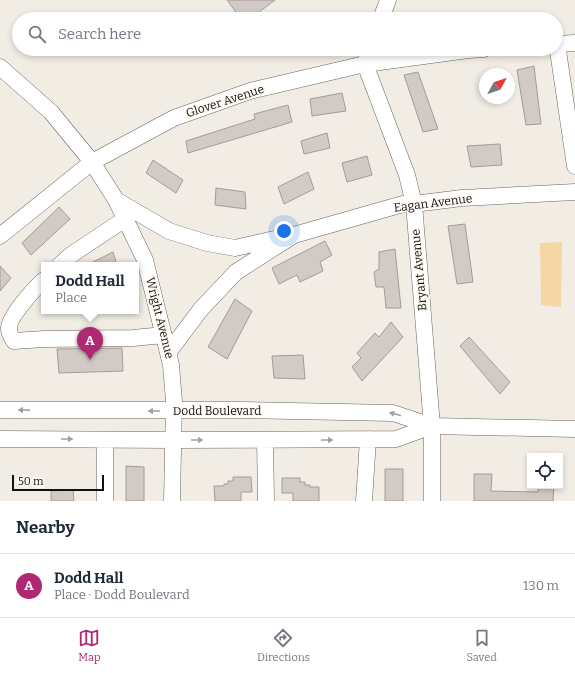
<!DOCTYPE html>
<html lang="en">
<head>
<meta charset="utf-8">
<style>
  body { margin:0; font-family:Bitter,serif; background:#f2f2f3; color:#1f2937 }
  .controls { position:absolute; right:12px; bottom:12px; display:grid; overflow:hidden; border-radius:0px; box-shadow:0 2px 6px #0003 }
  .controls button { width:36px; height:36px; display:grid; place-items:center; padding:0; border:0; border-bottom:1px solid #e0e1e3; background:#fff; color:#1f2937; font:20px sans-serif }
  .compass { position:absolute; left:479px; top:68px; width:36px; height:36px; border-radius:50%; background:#fff; box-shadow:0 2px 6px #0003; rotate:50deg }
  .scale { position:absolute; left:12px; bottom:10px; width:92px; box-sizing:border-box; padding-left:4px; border:2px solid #12110e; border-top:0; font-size:11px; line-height:14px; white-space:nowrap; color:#12110e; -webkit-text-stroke:3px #fffaf3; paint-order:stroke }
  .you { position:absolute; left:284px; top:231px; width:14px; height:14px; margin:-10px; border:3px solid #fff; border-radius:50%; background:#1a73e8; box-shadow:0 0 0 6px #1a73e833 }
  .badge { display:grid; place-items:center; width:26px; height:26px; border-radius:50%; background:#ae2972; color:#fff; font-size:13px; font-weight:700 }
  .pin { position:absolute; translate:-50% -33px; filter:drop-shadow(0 1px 2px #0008) }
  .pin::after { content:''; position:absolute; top:21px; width:14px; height:12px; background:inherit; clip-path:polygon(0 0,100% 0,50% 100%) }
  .popup { position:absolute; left:41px; top:262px; width:98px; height:52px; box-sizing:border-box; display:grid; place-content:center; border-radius:0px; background:#fff; filter:drop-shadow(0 1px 3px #0005); font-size:13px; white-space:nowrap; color:#747a83 }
  .popup b { font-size:15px; color:#1f2937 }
  .popup::after { content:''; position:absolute; left:50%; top:100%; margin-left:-8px; border:8px solid transparent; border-top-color:#fff }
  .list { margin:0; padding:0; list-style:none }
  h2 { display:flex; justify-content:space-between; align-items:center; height:52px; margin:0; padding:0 16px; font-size:17px }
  h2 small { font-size:13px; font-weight:400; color:#747a83 }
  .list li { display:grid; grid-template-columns:26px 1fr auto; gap:12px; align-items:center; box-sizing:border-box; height:64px; padding:0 16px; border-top:1px solid #e0e1e3 }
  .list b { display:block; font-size:15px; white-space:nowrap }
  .list p { margin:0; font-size:13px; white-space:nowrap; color:#747a83 }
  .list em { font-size:13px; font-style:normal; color:#747a83 }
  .icon { flex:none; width:22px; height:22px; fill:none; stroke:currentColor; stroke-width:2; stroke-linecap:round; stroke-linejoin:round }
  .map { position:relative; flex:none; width:575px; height:501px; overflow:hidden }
  .search { position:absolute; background:#fff; box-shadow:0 2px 6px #0003; left:12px; right:12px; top:12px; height:44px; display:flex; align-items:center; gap:10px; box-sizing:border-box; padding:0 14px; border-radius:22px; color:#747a83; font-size:15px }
  .sheet { height:116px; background:#fff }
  nav { display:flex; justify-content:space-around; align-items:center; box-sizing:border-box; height:56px; border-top:1px solid #e0e1e3; background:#fff; font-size:11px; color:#747a83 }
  nav a { display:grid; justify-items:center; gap:2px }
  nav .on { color:#ae2972 }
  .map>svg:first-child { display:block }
  .green { fill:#f5d7a5 }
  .building { fill:#d2cac6; stroke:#a39b97 }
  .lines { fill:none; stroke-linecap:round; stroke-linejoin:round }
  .minor-casing { stroke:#68645e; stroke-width:17 }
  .minor { stroke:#fff; stroke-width:16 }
  .oneway { fill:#a0a09f }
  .labels { text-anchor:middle; stroke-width:3.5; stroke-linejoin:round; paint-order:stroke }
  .street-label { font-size:12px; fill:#12110e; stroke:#fffaf3 }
</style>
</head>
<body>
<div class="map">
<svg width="575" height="501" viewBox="0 0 575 501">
  <rect width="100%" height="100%" fill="#f1ede5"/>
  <path class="green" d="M562,242l-1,65 -20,-2 -1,-62z"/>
  <path class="building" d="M227,0h48l-25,19h-9z
    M534,66l7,58 -15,1 -9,-55z
    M418,72l20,57 -15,3 -19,-57z
    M342,93l4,18 -34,5 -2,-17z
    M288,105l4,17 -104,31 -2,-12 69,-22 -1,-5z
    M327,133l3,15 -26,6 -3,-13z
    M500,144l2,21 -31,2 -4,-21z
    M367,156l5,19 -25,7 -5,-19z
    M153,160l30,20 -7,13 -30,-20z
    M308,172l6,17 -30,15 -6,-17z
    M216,188l29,4 1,17 -31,-4z
    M59,207l11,12 -39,36 -9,-12z
    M465,224l8,58 -16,2 -9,-58z
    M325,241l7,14 -12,7 3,9 -23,11 -3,-7 -18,9 -7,-16z
    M395,249l6,59h-15l-2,-21h-8l-2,-15 5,-3v-17z
    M113,252l4,13h-30z
    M0,266l11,12 -11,13z
    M235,299l17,12 -25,48 -19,-12z
    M391,322l12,15 -41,44 -10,-14 9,-9 -4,-5 18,-20 4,4z
    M469,337l41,45 -10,12 -40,-48z
    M122,348l1,23 -64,2 -2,-24z
    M303,355l2,24 -31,-1 -2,-22z
    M126,466l18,1v34h-18z
    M385,469h18v32h-18z
    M474,474h18l-1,17 47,1v-6h16l-1,15h-79z
    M233,477h18l1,15h-11v9h-26l-1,-15h10v-2h4v-3h5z
    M282,478h18v4h5v3h5v2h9v14h-26v-8h-11z
    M73,490l1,11h-23v-10z"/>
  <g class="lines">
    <g class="minor-casing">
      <path id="minor" d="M381,19l7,-19
        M556,44l19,-1
        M557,44l18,122
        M370,49l-5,15 42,111 7,29 18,222v75
        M0,67l51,45 41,50 24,38 29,60 26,105 3,36 -2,100
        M116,200l53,31 38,12 28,5 48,-11
        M0,236l92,-74 82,-44 76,-27 115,-27 103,-14 16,-1
        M60,265l11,-10 45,-30 10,-5
        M44,280c-9,8 -36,37 -35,49 0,4 3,9 5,12l30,-2 89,-1 31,-3
        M168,353l33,-44 35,-37 58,-37 109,-31h11l48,-6 113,-6
        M0,410h239l154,3 39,13 143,3
        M0,439l173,1 223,-1 36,-13
        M105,440v61
        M265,440l1,61
        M364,501l4,-62"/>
    </g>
    <use href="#minor" class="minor"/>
  </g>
  <defs><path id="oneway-solid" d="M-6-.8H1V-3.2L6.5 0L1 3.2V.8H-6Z"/></defs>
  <g class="oneway">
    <use href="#oneway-solid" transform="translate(24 410) rotate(-179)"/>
    <use href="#oneway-solid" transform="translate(154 411) rotate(-180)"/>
    <use href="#oneway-solid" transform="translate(395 414) rotate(-166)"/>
    <use href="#oneway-solid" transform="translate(67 439)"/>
    <use href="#oneway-solid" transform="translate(197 440)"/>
    <use href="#oneway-solid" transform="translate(327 440)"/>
  </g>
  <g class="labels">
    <g class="street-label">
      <text transform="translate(225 101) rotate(-18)" y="4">Glover Avenue</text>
      <text transform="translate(433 203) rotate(-7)" y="4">Eagan Avenue</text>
      <text transform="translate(419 270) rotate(-95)" y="4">Bryant Avenue</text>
      <text transform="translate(160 318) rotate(76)" y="4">Wright Avenue</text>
      <text x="217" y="415">Dodd Boulevard</text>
    </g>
  </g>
</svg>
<div class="controls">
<button><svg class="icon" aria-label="locate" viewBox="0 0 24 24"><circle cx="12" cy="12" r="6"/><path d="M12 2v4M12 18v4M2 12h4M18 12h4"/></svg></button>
</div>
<svg class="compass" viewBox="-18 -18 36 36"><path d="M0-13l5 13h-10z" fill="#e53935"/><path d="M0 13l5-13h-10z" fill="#747a83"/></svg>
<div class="scale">50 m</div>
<div class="you"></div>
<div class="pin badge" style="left:90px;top:360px">A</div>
<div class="popup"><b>Dodd Hall</b>Place</div>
<div class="search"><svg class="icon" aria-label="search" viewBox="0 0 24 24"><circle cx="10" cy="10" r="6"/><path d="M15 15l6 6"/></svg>Search here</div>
</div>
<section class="sheet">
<h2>Nearby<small></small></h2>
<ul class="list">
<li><span class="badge">A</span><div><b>Dodd Hall</b><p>Place · Dodd Boulevard</p></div><em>130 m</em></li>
</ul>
</section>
<nav>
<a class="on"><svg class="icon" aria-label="map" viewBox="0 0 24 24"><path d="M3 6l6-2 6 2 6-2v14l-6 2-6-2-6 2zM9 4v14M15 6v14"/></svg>Map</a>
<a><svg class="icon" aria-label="directions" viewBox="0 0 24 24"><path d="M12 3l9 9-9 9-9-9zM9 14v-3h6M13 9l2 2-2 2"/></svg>Directions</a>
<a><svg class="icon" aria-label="saved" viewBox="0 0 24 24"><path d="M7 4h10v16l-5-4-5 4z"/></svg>Saved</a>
</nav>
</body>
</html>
